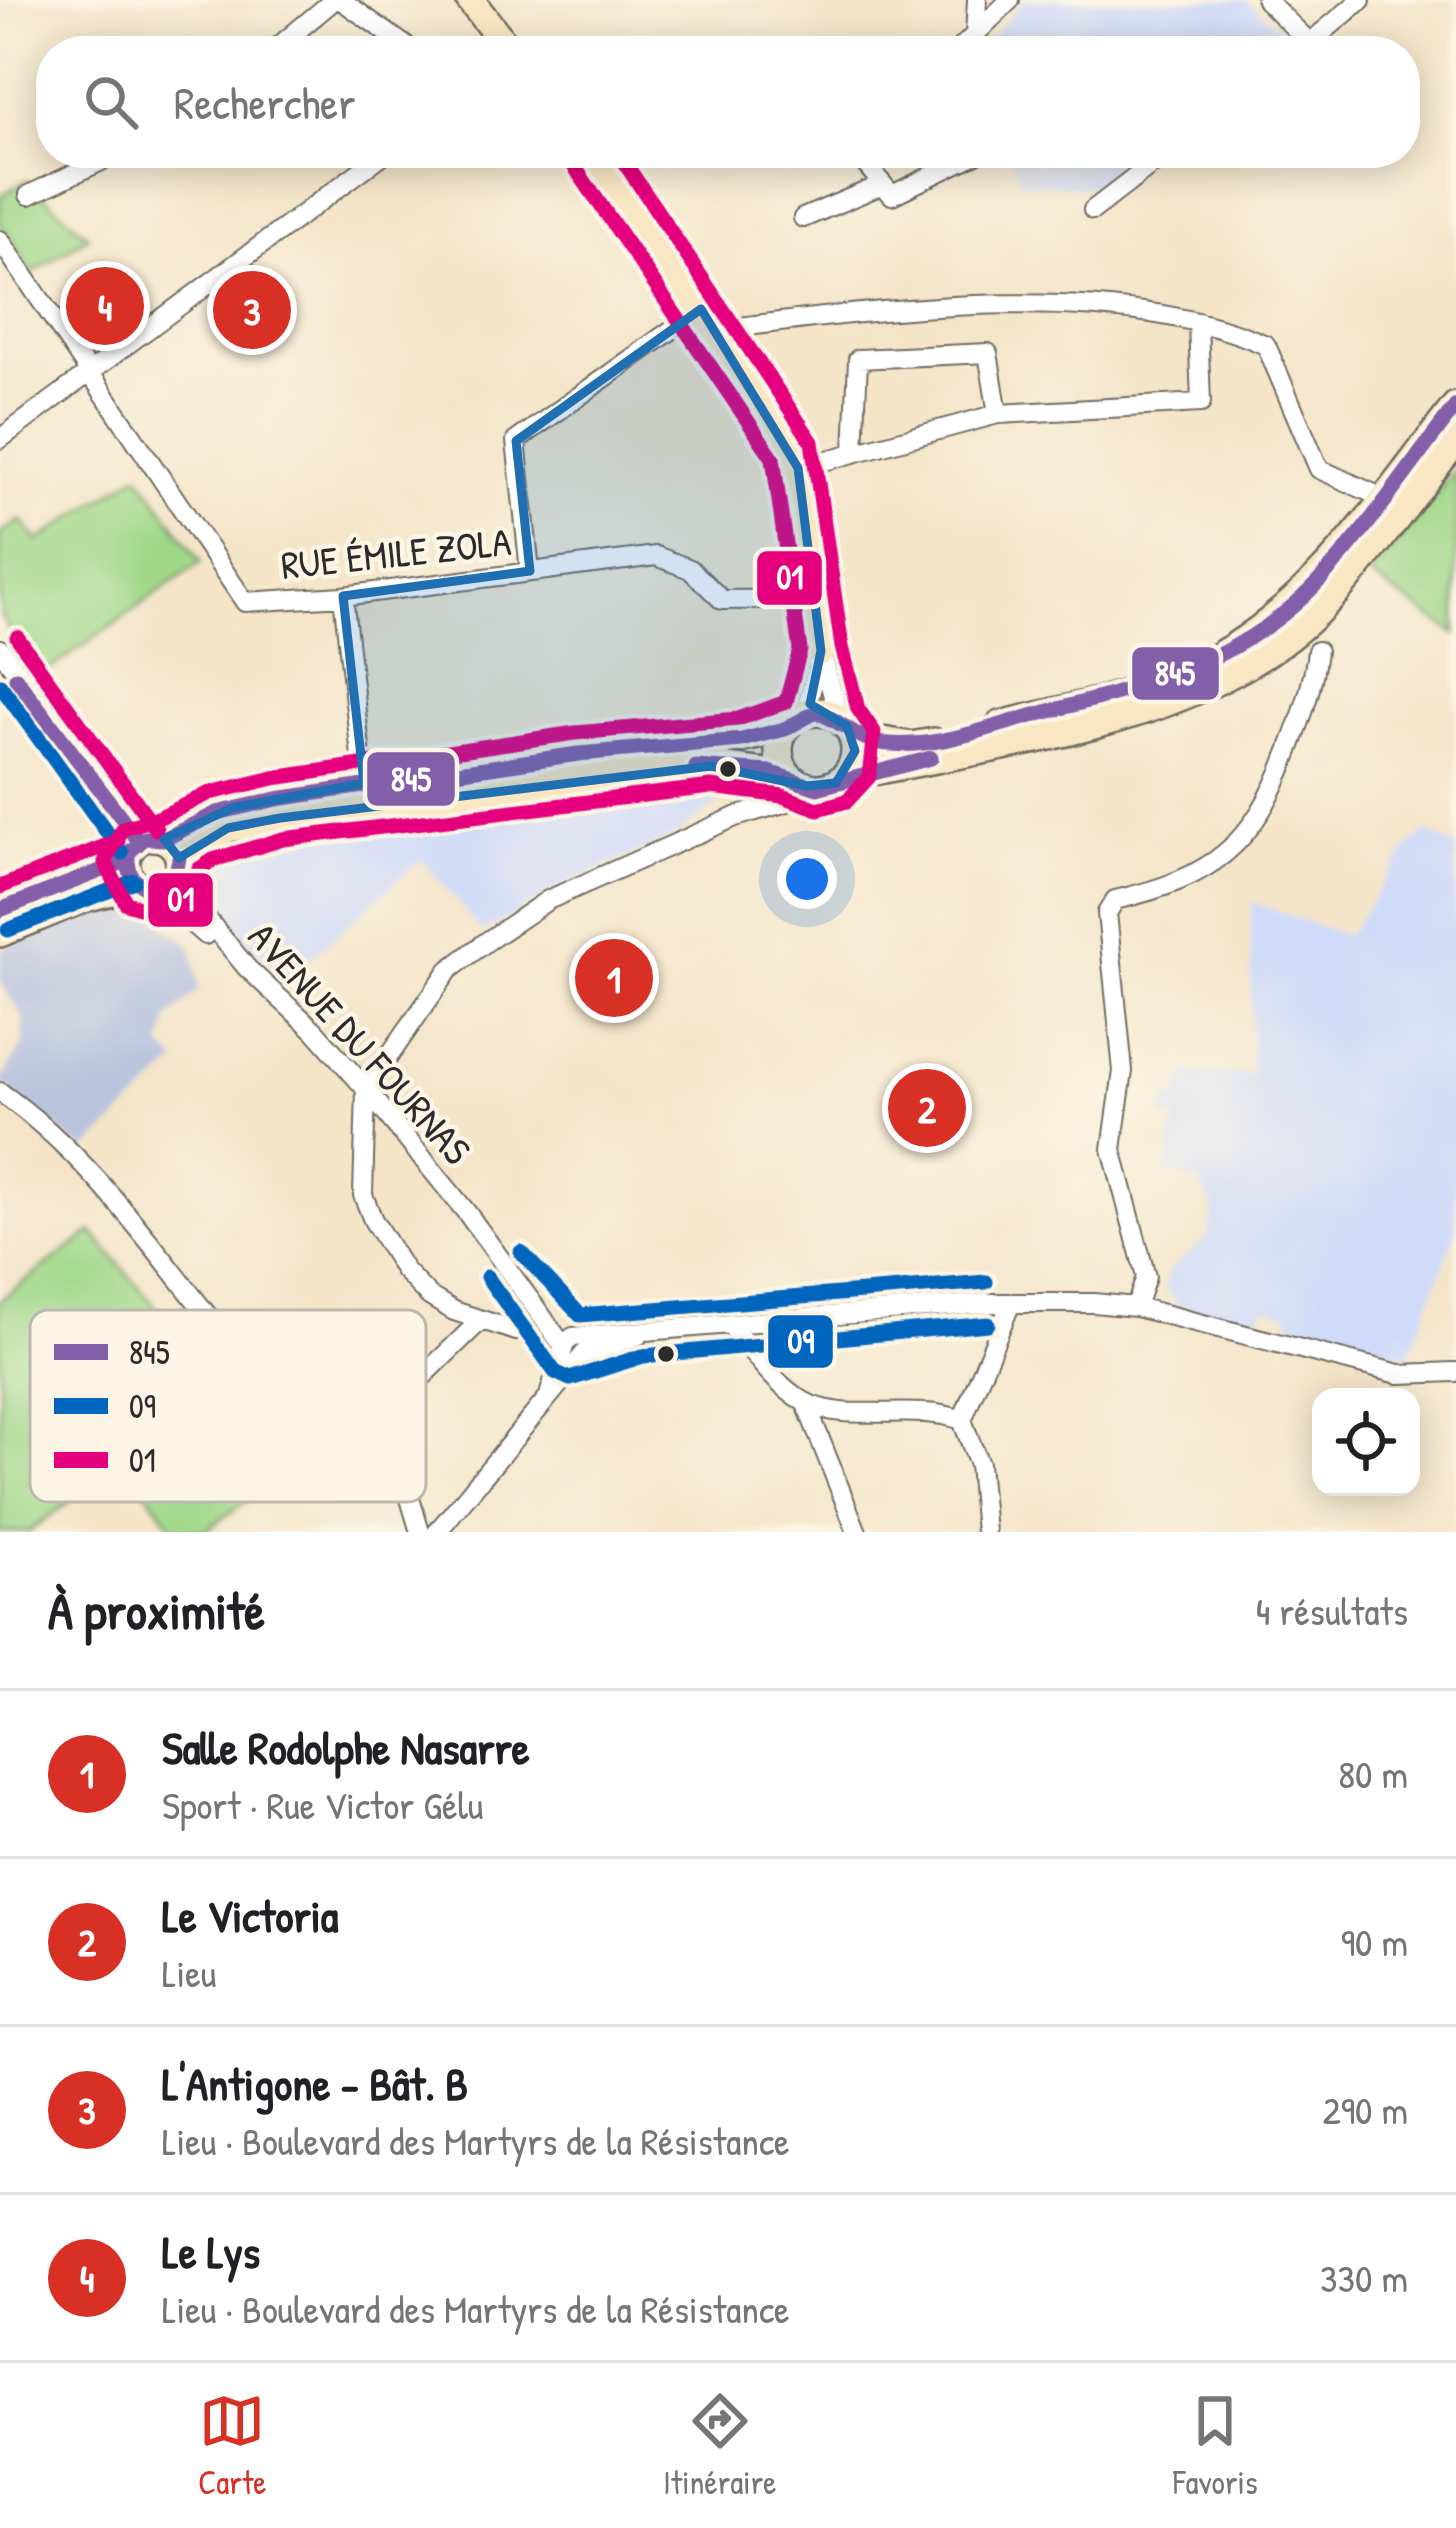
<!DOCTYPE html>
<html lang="fr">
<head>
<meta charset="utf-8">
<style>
  body { margin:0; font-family:"Patrick Hand",sans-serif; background:#f2f2f2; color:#202124 }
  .controls { position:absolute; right:36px; bottom:36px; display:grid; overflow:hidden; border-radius:24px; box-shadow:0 6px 30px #0003 }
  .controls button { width:108px; height:108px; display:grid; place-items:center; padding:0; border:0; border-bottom:3px solid #e0e0e0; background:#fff; color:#202124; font:60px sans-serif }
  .you { position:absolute; left:807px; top:879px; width:42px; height:42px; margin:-30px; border:9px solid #fff; border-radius:50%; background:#1a73e8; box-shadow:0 0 0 18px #1a73e833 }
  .badge { display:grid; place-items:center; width:78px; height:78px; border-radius:50%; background:#d93025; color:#fff; font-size:39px; font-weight:700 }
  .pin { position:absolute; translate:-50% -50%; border:6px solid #fff; box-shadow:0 3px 12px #0006 }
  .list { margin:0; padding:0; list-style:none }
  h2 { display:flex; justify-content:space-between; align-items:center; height:156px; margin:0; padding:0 48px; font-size:51px }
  h2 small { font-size:39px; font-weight:400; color:#757577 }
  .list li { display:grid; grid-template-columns:78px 1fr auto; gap:36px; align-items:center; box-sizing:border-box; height:168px; padding:0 48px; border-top:3px solid #e0e0e0 }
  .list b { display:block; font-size:45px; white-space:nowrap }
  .list p { margin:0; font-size:39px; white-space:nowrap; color:#757577 }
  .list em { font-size:39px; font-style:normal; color:#757577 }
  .icon { flex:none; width:66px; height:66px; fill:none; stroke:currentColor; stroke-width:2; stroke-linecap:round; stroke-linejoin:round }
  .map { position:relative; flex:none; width:1456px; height:1532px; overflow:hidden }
  .search { position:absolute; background:#fff; box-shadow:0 6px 30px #0003; left:36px; right:36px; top:36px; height:132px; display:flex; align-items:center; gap:30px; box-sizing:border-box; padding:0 42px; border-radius:48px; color:#757577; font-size:45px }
  .sheet { height:828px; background:#fff }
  nav { display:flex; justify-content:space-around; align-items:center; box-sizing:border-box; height:168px; border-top:3px solid #e0e0e0; background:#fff; font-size:33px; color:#757577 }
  nav a { display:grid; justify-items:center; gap:6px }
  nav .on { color:#d93025 }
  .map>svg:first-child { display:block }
  .built { fill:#cfdaf9 }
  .industrial { fill:#bac4de }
  .green { fill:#a0d88a; stroke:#66825a; stroke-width:3 }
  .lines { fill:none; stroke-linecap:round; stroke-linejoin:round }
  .street-casing { stroke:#716c62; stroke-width:22 }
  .secondary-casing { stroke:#716c62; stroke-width:32 }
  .street { stroke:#fff; stroke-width:18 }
  .secondary { stroke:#f9e7c3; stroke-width:27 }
  .bus-1-casing { stroke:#fcf5e5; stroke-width:24 }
  .bus-2-casing { stroke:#fcf5e5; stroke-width:24 }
  .bus-3-casing { stroke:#fcf5e5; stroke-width:24 }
  .bus-1 { stroke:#825fa8; stroke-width:15 }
  .bus-2 { stroke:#0065bd; stroke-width:15 }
  .bus-3 { stroke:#e5007d; stroke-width:15 }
  .marked { fill:#1f6fb2; fill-opacity:0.2; stroke:#1f6fb2; stroke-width:9; stroke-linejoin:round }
  .bus-dot { fill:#2b2b2b; stroke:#fcf5e5; stroke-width:4.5 }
  .labels { text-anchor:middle; stroke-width:9; stroke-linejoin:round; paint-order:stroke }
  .street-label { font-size:39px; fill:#2b2b2b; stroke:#fcf5e5 }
  .key { fill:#fcf5e5; stroke:#bdb8ad; stroke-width:3 }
  .key-label { font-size:33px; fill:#2b2b2b }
  .line-badge { stroke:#fcf5e5; stroke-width:4.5 }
  .badge-label { font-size:33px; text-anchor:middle; font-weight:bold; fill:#fff }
</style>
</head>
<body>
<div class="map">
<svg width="1456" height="1532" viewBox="0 0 1456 1532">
  <rect width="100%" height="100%" fill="#fcf5e5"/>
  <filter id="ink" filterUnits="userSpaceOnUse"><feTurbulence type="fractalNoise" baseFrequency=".00833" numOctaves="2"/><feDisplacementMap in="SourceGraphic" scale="24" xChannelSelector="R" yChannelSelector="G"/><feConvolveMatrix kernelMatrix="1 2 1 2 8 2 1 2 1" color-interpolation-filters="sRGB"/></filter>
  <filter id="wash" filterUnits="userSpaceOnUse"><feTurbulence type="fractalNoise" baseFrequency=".004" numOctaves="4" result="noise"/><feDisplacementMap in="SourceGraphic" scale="48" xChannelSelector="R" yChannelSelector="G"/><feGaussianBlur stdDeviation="2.7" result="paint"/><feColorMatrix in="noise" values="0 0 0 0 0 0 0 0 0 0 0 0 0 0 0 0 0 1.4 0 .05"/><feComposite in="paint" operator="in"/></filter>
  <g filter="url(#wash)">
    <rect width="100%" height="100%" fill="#f4e5c9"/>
    <path class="built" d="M1024,0h221l48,38 -17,13h-287l1,-12z
      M1010,153h132l-46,35 -76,-5z
      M736,782l3,5 -61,47 -108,48 -88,50 -61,-73 -134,120 -87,-85 6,-33 17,-17 83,-16z
      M1426,832l30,15v386l-47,122 -112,-24 -11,-18 -20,-6 -14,17 -73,-17 -14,-18 3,-17 40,-35 5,-30 -15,-26 -36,-10 8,-10 4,-46 -12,5v-7l6,-15 12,-6 5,-18h66v-172l96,34 61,-88z"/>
    <path class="industrial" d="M116,904l27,4 49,39 7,43 -30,28 -7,29 16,15 -93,89 -85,-69 23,-37v-28l-23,-35v-32l51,-26z"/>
    <path class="green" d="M27,180l61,56 -55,37 -33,-51v-26z
      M1456,469v165l-86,-58z
      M139,474l62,88 -160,114 -41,-60v-82l21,-14 17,21z
      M92,1232l70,82 48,84 -181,134h-29v-232z
      M227,1415l47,66 -71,51h-27l-38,-53z"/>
  </g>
  <g filter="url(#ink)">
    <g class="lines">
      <g class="street-casing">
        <path id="street" d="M341,0l72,51
          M1266,0l44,43
          M975,36l2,-36
          M273,51l61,-51
          M766,51h24
          M958,51l52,-51
          M1300,51l61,-51
          M856,153l36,42 86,-42
          M609,176l28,-23
          M29,195l89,-42
          M1093,210l74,-57
          M803,218l76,-32
          M0,240l245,362 98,-6 313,-40 34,13 32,31 93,-1
          M715,330c163,-20 399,-53 551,15l53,124 64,29
          M0,439l385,-286
          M854,452l4,-93 130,-6 10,61
          M798,468l200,-54 203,-11 -3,-81
          M530,571l-14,-130 185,-132
          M343,596l21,187
          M0,649l139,192
          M821,651l18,68
          M805,714l15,-58
          M175,880l72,88 67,62 52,59 101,124 97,134
          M155,891l50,44
          M0,1092c135,95 206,253 333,356l32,-17
          M1136,1307l10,-30 -34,-128 11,-78 -16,-158 8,-13c97,-22 139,-54 174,-149 13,-34 24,-65 28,-100
          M731,1326c21,24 43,59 72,75 40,24 111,1 159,19l17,44 6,68
          M516,1331l-62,-20 -25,-15 -25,-26 -31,-50 -10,-25 3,-106 83,-119 37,-28 62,-42 187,-83 63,-18 19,-11
          M584,1354l55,-19
          M550,1392l15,-49 8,-6 414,-34h107l42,4 263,67 57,-2
          M806,1404l51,128
          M386,1412l95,-92
          M962,1420l49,-117
          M355,1438l53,54 12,40
          M437,1532l147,-178"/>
      </g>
      <g class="secondary-casing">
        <path id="secondary" d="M470,0l40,51
          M591,153l37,48 165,249 28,201
          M779 750a38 38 0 1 1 76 0a38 38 0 1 1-76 0Z
          M1000,725c64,-16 134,-28 194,-56 117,-55 184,-165 262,-263
          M853,736l58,10 23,-4
          M844,777c156,-34 364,-51 479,-171 48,-50 88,-110 133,-165
          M126 864a27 27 0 1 1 54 0a27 27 0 1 1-54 0Z
          M164,839c177,-94 430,-62 621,-110
          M179,858l49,-30 137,-23 346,-39 78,10
          M0,910l126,-49
          M0,933l84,-35 53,-13"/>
      </g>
      <use href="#street" class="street"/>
      <use href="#secondary" class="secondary"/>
      <g class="bus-1-casing">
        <path id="bus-1" d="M16,678l123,163
          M696,767l73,5 48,16 114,-30
          M179,858l-4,22 -20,11c-21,-7 -28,-15 -27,-38l17,-15 19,1 53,-26 60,-14 301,-45 164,-14 43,-11 31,-17c28,9 41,30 73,32 51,4 104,-18 153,-31 90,-23 179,-45 251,-107 58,-50 115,-139 163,-200
          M0,910l126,-49"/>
      </g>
      <g class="bus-2-casing">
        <path id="bus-2" d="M0,685l122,168
          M8,930l126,-49
          M521,1252l59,63 406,-33
          M487,1277l68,95 15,7 73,-23 345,-32"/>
      </g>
      <g class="bus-3-casing">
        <path id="bus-3" d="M574,166l199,292 27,192 -14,52 -48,17 -163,14 -301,45 -64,15 -52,25 -35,10 -18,34 21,41 24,7 19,-2 19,-13 11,-26 14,-9 70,-21 428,-52 72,9 35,13 29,-8 22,-24 5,-45 -16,-23 -16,-62 -30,-205 -194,-289
          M17,637l139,192
          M0,887l118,-46"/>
      </g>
      <use href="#bus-1" class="bus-1"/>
      <use href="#bus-2" class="bus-2"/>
      <use href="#bus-3" class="bus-3"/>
    </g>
  </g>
  <path class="marked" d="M701,309l97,159 23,183 -11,53 37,22 8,25 -19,32 -29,3 -96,-20 -431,52 -52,10 -49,30 -15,-19 68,-31 132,-25 -21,-187 187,-25 -14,-130z"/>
  <g class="bus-dot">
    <circle cx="728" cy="769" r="10"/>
    <circle cx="666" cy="1354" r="10"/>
  </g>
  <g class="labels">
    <g class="street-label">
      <text transform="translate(396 553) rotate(-6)" y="14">RUE ÉMILE ZOLA</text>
      <text transform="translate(360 1043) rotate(48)" y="14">AVENUE DU FOURNAS</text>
    </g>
  </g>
  <rect x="30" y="1310" width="396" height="192" rx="18" class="key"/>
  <rect x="54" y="1344" width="54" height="16" fill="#825fa8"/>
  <rect x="54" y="1398" width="54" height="16" fill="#0065bd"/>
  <rect x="54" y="1452" width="54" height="16" fill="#e5007d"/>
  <g class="key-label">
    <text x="129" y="1364">845</text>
    <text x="129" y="1418">09</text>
    <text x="129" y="1472">01</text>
  </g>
  <g class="line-badge">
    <rect x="755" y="549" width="69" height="58" rx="12" fill="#e5007d"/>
    <rect x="1130" y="645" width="91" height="57" rx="12" fill="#825fa8"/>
    <rect x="365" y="750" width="92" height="58" rx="12" fill="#825fa8"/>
    <rect x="146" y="871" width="69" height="58" rx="12" fill="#e5007d"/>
    <rect x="766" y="1313" width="69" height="57" rx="12" fill="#0065bd"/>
  </g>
  <g class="badge-label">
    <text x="790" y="589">01</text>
    <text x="1175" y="685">845</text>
    <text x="411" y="791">845</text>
    <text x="181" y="911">01</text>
    <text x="801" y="1353">09</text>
  </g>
</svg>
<div class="controls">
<button><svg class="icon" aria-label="locate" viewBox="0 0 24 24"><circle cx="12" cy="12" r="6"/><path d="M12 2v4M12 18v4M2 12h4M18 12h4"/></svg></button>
</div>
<div class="you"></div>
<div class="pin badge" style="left:614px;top:978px">1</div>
<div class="pin badge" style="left:927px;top:1108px">2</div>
<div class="pin badge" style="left:252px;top:310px">3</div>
<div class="pin badge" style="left:105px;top:306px">4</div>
<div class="search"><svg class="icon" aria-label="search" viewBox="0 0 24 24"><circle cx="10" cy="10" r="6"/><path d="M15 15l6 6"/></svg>Rechercher</div>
</div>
<section class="sheet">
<h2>À proximité<small>4 résultats</small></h2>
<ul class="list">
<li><span class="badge">1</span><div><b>Salle Rodolphe Nasarre</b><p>Sport · Rue Victor Gélu</p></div><em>80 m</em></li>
<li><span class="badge">2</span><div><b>Le Victoria</b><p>Lieu</p></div><em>90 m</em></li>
<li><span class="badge">3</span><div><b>L'Antigone - Bât. B</b><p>Lieu · Boulevard des Martyrs de la Résistance</p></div><em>290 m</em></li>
<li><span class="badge">4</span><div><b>Le Lys</b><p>Lieu · Boulevard des Martyrs de la Résistance</p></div><em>330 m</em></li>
</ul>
</section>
<nav>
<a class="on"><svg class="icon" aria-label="map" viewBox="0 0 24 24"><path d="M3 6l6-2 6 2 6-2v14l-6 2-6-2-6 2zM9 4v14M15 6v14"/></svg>Carte</a>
<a><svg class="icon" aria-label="directions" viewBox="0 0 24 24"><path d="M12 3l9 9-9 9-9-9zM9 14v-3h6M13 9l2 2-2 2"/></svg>Itinéraire</a>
<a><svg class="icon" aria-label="saved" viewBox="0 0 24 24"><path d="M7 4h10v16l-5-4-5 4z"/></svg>Favoris</a>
</nav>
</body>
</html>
